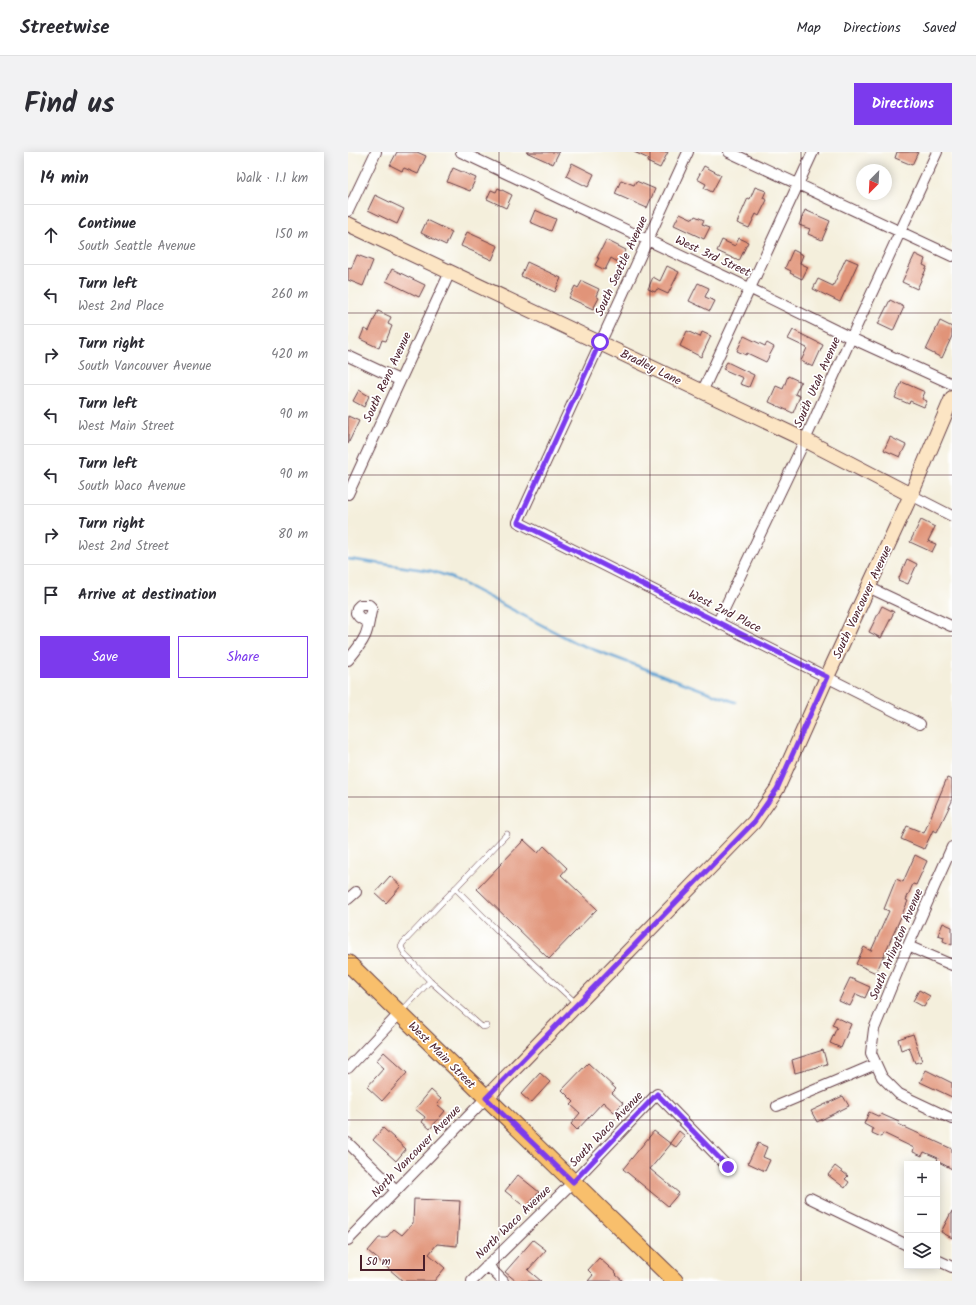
<!DOCTYPE html>
<html lang="en">
<head>
<meta charset="utf-8">
<style>
  body { margin:0; font-family:Kalam,sans-serif; background:#f2f2f3; color:#2b2b33 }
  .controls { position:absolute; right:12px; bottom:12px; display:grid; overflow:hidden; border-radius:0px; box-shadow:0 2px 10px #0003 }
  .controls button { width:36px; height:36px; display:grid; place-items:center; padding:0; border:0; border-bottom:1px solid #e1e1e2; background:#fff; color:#2b2b33; font:20px sans-serif }
  .compass { position:absolute; left:508px; top:12px; width:36px; height:36px; border-radius:50%; background:#fff; box-shadow:0 2px 10px #0003; rotate:204deg }
  .scale { position:absolute; left:12px; bottom:10px; width:65px; box-sizing:border-box; padding-left:4px; border:2px solid #4a1f2b; border-top:0; font-size:11px; line-height:14px; white-space:nowrap; color:#4a1f2b; -webkit-text-stroke:3px #fff; paint-order:stroke }
  .stop { position:absolute; width:12px; height:12px; margin:-9px; border:3px solid #7c3aed; border-radius:50%; background:#fff }
  .stop.end { background:#7c3aed; border-color:#fff; box-shadow:0 1px 4px #0008 }
  .list { margin:0; padding:0; list-style:none }
  h2 { display:flex; justify-content:space-between; align-items:center; height:52px; margin:0; padding:0 16px; font-size:17px }
  h2 small { font-size:13px; font-weight:400; color:#7c7c81 }
  .list li { display:grid; grid-template-columns:26px 1fr auto; gap:12px; align-items:center; box-sizing:border-box; height:60px; padding:0 16px; border-top:1px solid #e1e1e2 }
  .list b { display:block; font-size:15px; white-space:nowrap }
  .list p { margin:0; font-size:13px; white-space:nowrap; color:#7c7c81 }
  .list em { font-size:13px; font-style:normal; color:#7c7c81 }
  .actions { display:flex; gap:8px; padding:12px 16px }
  .actions a { flex:1; padding:9px 0; border:1px solid #7c3aed; border-radius:0px; text-align:center; font-size:14px; color:#7c3aed }
  .actions .main { background:#7c3aed; color:#fff }
  .icon { flex:none; width:22px; height:22px; fill:none; stroke:currentColor; stroke-width:2; stroke-linecap:round; stroke-linejoin:round }
  .map { position:relative; flex:none; width:604px; height:1129px; overflow:hidden; border-radius:0px }
  header { display:flex; align-items:center; gap:24px; box-sizing:border-box; height:56px; padding:0 20px; background:#fff; border-bottom:1px solid #e1e1e2 }
  header strong { font-size:19px }
  nav { display:flex; gap:22px; margin-inline-start:auto; font-size:14px }
  .intro { display:flex; align-items:center; justify-content:space-between; box-sizing:border-box; height:96px; padding:0 24px }
  h1 { margin:0; font-size:28px }
  .button { padding:10px 18px; border-radius:0px; background:#7c3aed; color:#fff; font-size:14px; font-weight:700 }
  main { display:flex; gap:24px; padding:0 24px }
  aside { flex:1; background:#fff; border-radius:0px; box-shadow:0 2px 10px #0003 }
  .map>svg:first-child { display:block }
  .lines { fill:none; stroke-linecap:round; stroke-linejoin:round }
  .stream { stroke:#5ea0d1; stroke-width:2.5 }
  .building { fill:#e19479 }
  .lane-casing { stroke:#643e46; stroke-width:6 }
  .street-casing { stroke:#643e46; stroke-width:12 }
  .secondary-casing { stroke:#643e46; stroke-width:16 }
  .primary-casing { stroke:#643e46; stroke-width:18 }
  .lane { stroke:#fff; stroke-width:5 }
  .street { stroke:#fff; stroke-width:10 }
  .secondary { stroke:#fce5c4; stroke-width:14 }
  .primary { stroke:#f8bf6c; stroke-width:16 }
  .route { stroke:#7c3aed; stroke-width:5 }
  .grid { fill:none; stroke:#4a1f2b; stroke-width:1; stroke-opacity:0.55 }
  .labels { text-anchor:middle; stroke-width:3.5; stroke-linejoin:round; paint-order:stroke }
  .street-label { font-size:12px; fill:#4a1f2b; stroke:#fff }
</style>
</head>
<body>
<header>
<strong>Streetwise</strong>
<nav><a>Map</a><a>Directions</a><a>Saved</a></nav>
</header>
<div class="intro"><h1>Find us</h1><a class="button">Directions</a></div>
<main>
<aside>
<h2>14 min<small>Walk · 1.1 km</small></h2>
<ul class="list">
<li><svg class="icon" aria-label="ahead" viewBox="0 0 24 24"><path d="M12 20V5M6 11l6-6 6 6"/></svg><div><b>Continue</b><p>South Seattle Avenue</p></div><em>150 m</em></li>
<li><svg class="icon" aria-label="left" viewBox="0 0 24 24"><path d="M17 20v-9H6M10 6l-5 5 5 5"/></svg><div><b>Turn left</b><p>West 2nd Place</p></div><em>260 m</em></li>
<li><svg class="icon" aria-label="right" viewBox="0 0 24 24"><path d="M7 20v-9h11M14 6l5 5-5 5"/></svg><div><b>Turn right</b><p>South Vancouver Avenue</p></div><em>420 m</em></li>
<li><svg class="icon" aria-label="left" viewBox="0 0 24 24"><path d="M17 20v-9H6M10 6l-5 5 5 5"/></svg><div><b>Turn left</b><p>West Main Street</p></div><em>90 m</em></li>
<li><svg class="icon" aria-label="left" viewBox="0 0 24 24"><path d="M17 20v-9H6M10 6l-5 5 5 5"/></svg><div><b>Turn left</b><p>South Waco Avenue</p></div><em>90 m</em></li>
<li><svg class="icon" aria-label="right" viewBox="0 0 24 24"><path d="M7 20v-9h11M14 6l5 5-5 5"/></svg><div><b>Turn right</b><p>West 2nd Street</p></div><em>80 m</em></li>
<li><svg class="icon" aria-label="arrive" viewBox="0 0 24 24"><path d="M6 21V4h12l-3 4 3 4H6"/></svg><div><b>Arrive at destination</b></div></li>
</ul>
<div class="actions"><a class="main">Save</a><a>Share</a></div>
</aside>
<div class="map">
<svg width="604" height="1129" viewBox="0 0 604 1129">
  <rect width="100%" height="100%" fill="#fff"/>
  <filter id="ink" filterUnits="userSpaceOnUse"><feTurbulence type="fractalNoise" baseFrequency=".025" numOctaves="2"/><feDisplacementMap in="SourceGraphic" scale="8" xChannelSelector="R" yChannelSelector="G"/><feConvolveMatrix kernelMatrix="1 2 1 2 8 2 1 2 1" color-interpolation-filters="sRGB"/></filter>
  <filter id="wash" filterUnits="userSpaceOnUse"><feTurbulence type="fractalNoise" baseFrequency=".012" numOctaves="4" result="noise"/><feDisplacementMap in="SourceGraphic" scale="16" xChannelSelector="R" yChannelSelector="G"/><feGaussianBlur stdDeviation="0.9" result="paint"/><feColorMatrix in="noise" values="0 0 0 0 0 0 0 0 0 0 0 0 0 0 0 0 0 1.4 0 .05"/><feComposite in="paint" operator="in"/></filter>
  <g filter="url(#wash)">
    <rect width="100%" height="100%" fill="#f4efdc"/>
    <g class="lines">
      <path class="stream" d="M0,407l84,12 18,6 126,66 159,59"/>
    </g>
    <g id="blocks">
      <path class="building" d="M49,0h20l9,4 -8,18 -14,-6 -2,3 -12,-6z
        M178,0h33l-6,12z
        M286,0h34l-8,16 -13,-6 2,-3z
        M549,0h21l-6,13 -17,-7z
        M224,11l22,11 -6,13 -22,-11z
        M356,14l17,9 -9,17 -8,-4 2,-4 -9,-5z
        M105,16l23,10 -6,13 -23,-9z
        M273,28l13,5 2,-4 19,8 -8,19 -32,-14z
        M407,35l11,4 -3,7 4,2 -8,16 -3,-2 -7,14 -12,-5 11,-25 2,1z
        M150,36l14,7 -6,13 -19,-9 4,-9 5,2z
        M27,43l29,14 -7,15 -29,-14z
        M187,58l21,9 -5,12 -21,-9z
        M457,58l25,11 -8,19 -14,-6 2,-5 -11,-4z
        M332,61l13,6 2,-3 9,4 -2,4 8,3 -6,12 -30,-14z
        M79,68l25,12 -6,13 -25,-12z
        M119,80l31,14 -6,14 -31,-14z
        M391,86l9,4 -9,19 -22,-10 5,-11 13,6z
        M258,88l20,10 -7,13 -8,-5 -6,12 -10,-5 4,-7h-2z
        M445,98l10,5 -3,8 8,4 -6,12 -12,-6 1,-2 -6,-3z
        M567,102l10,5 -2,6 4,2 -10,22 -15,-7z
        M9,103l16,6 -10,25 -15,-6v-12l3,1z
        M498,106l12,5 -18,39 -27,-13 5,-10 15,7z
        M179,110l34,16 -6,14 -34,-16z
        M319,114l12,6 -11,22 -11,-5 -2,3 -7,-3 5,-12 7,4z
        M44,117l33,16 -6,12 -33,-16z
        M234,129l17,8 -3,7 3,2 -6,11 -24,-11 6,-12 3,2z
        M350,131l11,5 -4,9 10,4 -5,10 -21,-10z
        M542,148l14,7 -11,24 -15,-7z
        M30,159l13,6 -3,7 4,2 -6,15 -4,-1 -3,8 -19,-9 4,-10 5,2z
        M592,169l12,6v9l-10,22 -16,-8z
        M445,178l30,15 -10,22 -12,-6 6,-13 -19,-9z
        M339,179l13,6 2,-5 9,4 -10,21 -21,-11z
        M396,184l21,10 2,-3 7,4 -8,15 -19,-9 -1,2 -9,-4z
        M379,210l27,13 -5,12 -9,-3 3,-6 -20,-9z
        M440,224l13,6 -6,12 5,2 -7,17 -24,-11 7,-16 7,3z
        M554,230l23,10 -3,7 5,2 -3,6 -14,-6 -1,3 -14,-6z
        M11,238l10,6 -5,11 -11,-6z
        M0,264l11,5 -11,23z
        M542,285l16,8 -6,12 -16,-7z
        M573,368l14,7 -7,14 8,3 -4,8 -22,-10z
        M559,407l10,5 -9,20 -10,-4z
        M534,454l12,6 -13,26 -12,-6z
        M599,626l5,2v21l-15,31 -4,-2 -9,19 -23,-10 6,-13 17,7z
        M176,688l14,13 6,-7 23,22 -6,7 36,34 -48,50 -72,-70z
        M567,703l12,6 -11,24 -3,-1 -7,16 2,1 -32,72 -20,-9 8,-17 7,4 18,-40 -5,-2 12,-30 7,3z
        M42,724l11,10 -15,17 -11,-10z
        M595,771l9,4v18l-9,-4 1,-4 -6,-2z
        M502,826l20,9 -5,11 -9,-4 -6,12 -11,-5z
        M571,838l11,6 -6,11 -11,-6z
        M488,865l15,7 -10,24 -11,-5 7,-16 -5,-2z
        M565,882l9,27 -7,2 -6,-16 -8,3 -3,-11z
        M475,898l4,14 -32,9 -3,-13z
        M36,900l23,21 -25,28 -15,-14 17,-19 -8,-7z
        M240,911l28,26 -4,4 11,10 -9,9 -11,-10 -26,28 -6,-6 9,-11 -9,-8 3,-3 -12,-12z
        M578,918l26,13v14l-32,-15z
        M192,921l10,9 -19,21 -10,-9z
        M83,938l10,9 -4,5 8,7 -15,18 -8,-7 3,-5 -10,-8z
        M495,944l6,10 -32,16 -6,-11z
        M521,960l11,5 1,-3 18,8 -1,2 54,25v20l-15,-8 1,-3 -14,-6 -2,4 -9,-4 1,-4 -31,-15 -2,4 -9,-4 1,-4 -9,-5z
        M35,976l23,21 -10,12 -23,-21z
        M306,979l17,13 -21,25 29,24 -11,13 -45,-37z
        M331,979l6,5 -9,11 -6,-4z
        M410,991l9,4 -4,10 7,3 -5,11 -17,-8z
        M487,1014l13,10 -3,3 4,3 -4,6 -17,-13z
        M170,1023l21,17 -13,16 -21,-17z
        M66,1047l46,2 -3,45 -20,-2 -8,10 16,14 -11,13h-31l-35,-30 11,-13h7l8,-9 8,6 11,-12z
        M604,1059v27l-11,-6z
        M185,1088l13,10 -18,20 13,11h-25l-11,-9z
        M251,1106l18,16 -1,1 7,6h-35l5,-6 -5,-5z"/>
    </g>
  </g>
  <g filter="url(#ink)">
    <use href="#blocks" fill-opacity="0" stroke="#643e46" stroke-width="1"/>
    <g class="lines">
      <g class="lane-casing">
        <path id="lane" d="M107,736l51,51 70,64
          M53,860l29,-31
          M139,874l-5,1 -52,-46 -18,-19 -6,-6 -5,-9 2,-4 104,-109"/>
      </g>
      <g class="street-casing">
        <path id="street" d="M113,0l288,136 102,50 101,46
          M340,0l-170,370 402,202
          M381,0l223,104
          M0,59l28,-59
          M0,204l51,24
          M354,240l111,-240
          M0,342l102,-222
          M563,343l41,21
          M520,435l83,39
          M370,470l87,-182 46,-102 86,-186
          M0,508c6,-7 13,-15 17,-24 4,-8 4,-19 7,-28l-3,-3h-9l-3,3 -1,5 3,4 9,6
          M604,695l-44,99 -34,83 -3,24 11,24 17,17 53,25
          M0,747l8,-7
          M560,794l44,19
          M0,916l52,-55
          M429,954l99,-42
          M0,991l48,47
          M462,1046l97,47
          M0,1088l138,-142
          M589,1108l15,7
          M139,1113l16,16
          M124,1129l101,-99 84,-88 71,73"/>
      </g>
      <g class="secondary-casing">
        <path id="secondary" d="M0,72l457,216 106,55
          M138,946l268,-276 23,-33 50,-112 84,-182 41,-97"/>
      </g>
      <g class="primary-casing">
        <path id="primary" d="M0,811l327,318"/>
      </g>
      <use href="#lane" class="lane"/>
      <use href="#street" class="street"/>
      <use href="#secondary" class="secondary"/>
      <use href="#primary" class="primary"/>
    </g>
  </g>
  <g class="lines" filter="url(#ink)">
    <path class="route" d="M252,190l-82,180 309,155 -50,112 -23,33 -268,276 87,84 84,-88 71,73"/>
  </g>
  <path class="grid" d="M151,0v1129M302,0v1129M453,0v1129M0,161h604M0,323h604M0,484h604M0,645h604M0,806h604M0,968h604"/>
  <g class="labels">
    <g class="street-label">
      <text transform="translate(365 104) rotate(25)" y="4">West 3rd Street</text>
      <text transform="translate(273 114) rotate(-65)" y="4">South Seattle Avenue</text>
      <text transform="translate(303 215) rotate(26)" y="4">Bradley Lane</text>
      <text transform="translate(39 225) rotate(-65)" y="4">South Reno Avenue</text>
      <text transform="translate(469 230) rotate(-66)" y="4">South Utah Avenue</text>
      <text transform="translate(514 450) rotate(-65)" y="4">South Vancouver Avenue</text>
      <text transform="translate(377 459) rotate(27)" y="4">West 2nd Place</text>
      <text transform="translate(548 792) rotate(-67)" y="4">South Arlington Avenue</text>
      <text transform="translate(94 903) rotate(45)" y="4">West Main Street</text>
      <text transform="translate(258 977) rotate(-46)" y="4">South Waco Avenue</text>
      <text transform="translate(68 999) rotate(-46)" y="4">North Vancouver Avenue</text>
      <text transform="translate(165 1070) rotate(-44)" y="4">North Waco Avenue</text>
    </g>
  </g>
</svg>
<div class="controls">
<button>+</button>
<button>−</button>
<button><svg class="icon" aria-label="layers" viewBox="0 0 24 24"><path d="M12 4l9 5-9 5-9-5zM3 14l9 5 9-5"/></svg></button>
</div>
<svg class="compass" viewBox="-18 -18 36 36"><path d="M0-13l5 13h-10z" fill="#e53935"/><path d="M0 13l5-13h-10z" fill="#7c7c81"/></svg>
<div class="scale">50 m</div>
<div class="stop" style="left:252px;top:190px"></div>
<div class="stop end" style="left:380px;top:1015px"></div>
</div>
</main>
</body>
</html>
